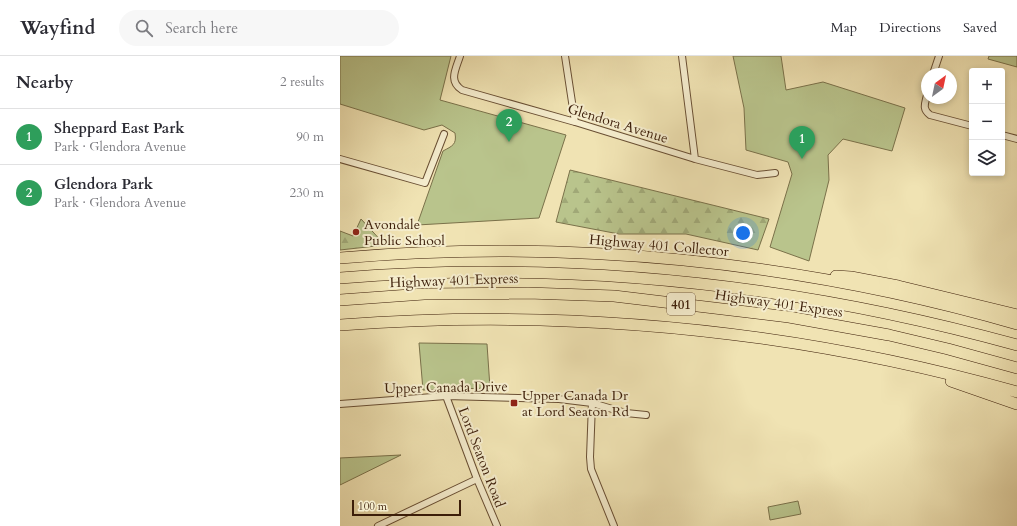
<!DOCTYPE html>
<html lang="en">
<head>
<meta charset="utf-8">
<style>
  body { margin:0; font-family:Cardo,serif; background:#f7f7f7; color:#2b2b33 }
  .controls { position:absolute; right:12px; top:12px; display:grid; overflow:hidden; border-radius:4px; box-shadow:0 2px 6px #0003 }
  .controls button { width:36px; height:36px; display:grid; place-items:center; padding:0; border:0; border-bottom:1px solid #e1e1e2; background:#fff; color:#2b2b33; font:20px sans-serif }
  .compass { position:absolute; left:581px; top:12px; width:36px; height:36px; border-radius:50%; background:#fff; box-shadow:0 2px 6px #0003; rotate:33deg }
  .scale { position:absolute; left:12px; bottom:10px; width:109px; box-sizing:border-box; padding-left:4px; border:2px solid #3c1e09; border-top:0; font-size:11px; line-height:14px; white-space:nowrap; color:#3c1e09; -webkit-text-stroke:3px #f5edce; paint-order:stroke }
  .you { position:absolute; left:403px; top:177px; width:14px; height:14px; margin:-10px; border:3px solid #fff; border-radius:50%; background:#1a73e8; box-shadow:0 0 0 6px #1a73e833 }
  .badge { display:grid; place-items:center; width:26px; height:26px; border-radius:50%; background:#8f2418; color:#fff; font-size:13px; font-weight:700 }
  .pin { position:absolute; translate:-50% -33px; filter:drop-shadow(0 1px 2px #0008) }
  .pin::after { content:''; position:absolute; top:21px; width:14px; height:12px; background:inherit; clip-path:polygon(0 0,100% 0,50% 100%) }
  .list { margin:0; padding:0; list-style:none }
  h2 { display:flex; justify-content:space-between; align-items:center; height:52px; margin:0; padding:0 16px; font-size:17px }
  h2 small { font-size:13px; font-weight:400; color:#7c7c81 }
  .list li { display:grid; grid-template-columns:26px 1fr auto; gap:12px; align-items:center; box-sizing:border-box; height:56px; padding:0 16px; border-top:1px solid #e1e1e2 }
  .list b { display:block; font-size:15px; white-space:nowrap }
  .list p { margin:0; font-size:13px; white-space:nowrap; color:#7c7c81 }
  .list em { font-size:13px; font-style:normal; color:#7c7c81 }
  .icon { flex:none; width:22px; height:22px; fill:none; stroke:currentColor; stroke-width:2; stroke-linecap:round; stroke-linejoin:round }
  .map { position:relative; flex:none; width:677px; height:470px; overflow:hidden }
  header { display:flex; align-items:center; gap:24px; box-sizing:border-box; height:56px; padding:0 20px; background:#fff; border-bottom:1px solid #e1e1e2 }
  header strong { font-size:19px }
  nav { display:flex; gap:22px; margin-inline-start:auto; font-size:14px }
  .search { width:280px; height:36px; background:#f7f7f7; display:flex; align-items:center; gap:10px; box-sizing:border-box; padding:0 14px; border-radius:22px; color:#7c7c81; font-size:15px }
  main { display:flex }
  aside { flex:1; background:#fff }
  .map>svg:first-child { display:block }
  .green { fill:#b9c48c; stroke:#7a714a }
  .forest { fill:url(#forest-firs); stroke:#7a714a }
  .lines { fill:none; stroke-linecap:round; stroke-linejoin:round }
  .street-casing { stroke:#694f34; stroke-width:8 }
  .highway-casing { stroke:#3c1e09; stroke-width:12 }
  .street { stroke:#f5edce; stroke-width:6 }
  .highway { stroke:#f0e3b3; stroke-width:11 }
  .poi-dot { fill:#8f2418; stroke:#f5edce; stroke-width:1.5 }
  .labels { text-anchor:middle; stroke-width:4; stroke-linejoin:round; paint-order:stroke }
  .shield { fill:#f5edce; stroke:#745c44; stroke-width:1 }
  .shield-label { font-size:13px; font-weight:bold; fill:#3c1e09 }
  .street-label { font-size:14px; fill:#3c1e09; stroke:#f5edce }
  .poi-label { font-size:14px; fill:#3c1e09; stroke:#f5edce; text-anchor:start }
</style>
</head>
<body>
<header>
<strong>Wayfind</strong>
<div class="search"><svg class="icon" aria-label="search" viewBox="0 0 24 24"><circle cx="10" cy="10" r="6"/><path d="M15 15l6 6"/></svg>Search here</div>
<nav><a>Map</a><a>Directions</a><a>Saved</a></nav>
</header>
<main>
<aside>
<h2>Nearby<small>2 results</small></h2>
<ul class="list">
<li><span class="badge" style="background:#2e9e5b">1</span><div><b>Sheppard East Park</b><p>Park · Glendora Avenue</p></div><em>90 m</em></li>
<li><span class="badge" style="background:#2e9e5b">2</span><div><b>Glendora Park</b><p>Park · Glendora Avenue</p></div><em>230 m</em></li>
</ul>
</aside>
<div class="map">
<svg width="677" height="470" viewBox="0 0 677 470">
  <defs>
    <pattern id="forest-firs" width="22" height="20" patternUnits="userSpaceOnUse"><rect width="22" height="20" fill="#b9c48c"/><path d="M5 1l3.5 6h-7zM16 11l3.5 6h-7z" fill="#a0a877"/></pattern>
  </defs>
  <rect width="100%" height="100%" fill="#f0e3b3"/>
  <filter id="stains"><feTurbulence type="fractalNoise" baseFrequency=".005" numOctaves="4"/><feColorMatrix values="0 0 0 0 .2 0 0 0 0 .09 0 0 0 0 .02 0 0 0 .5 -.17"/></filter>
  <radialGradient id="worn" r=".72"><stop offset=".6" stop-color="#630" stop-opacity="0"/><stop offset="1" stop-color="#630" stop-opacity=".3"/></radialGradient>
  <path class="green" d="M0,0h111l-11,44 126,35 -27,83 -122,7 26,-74c9,-5 14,-6 12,-18l-13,-8 -18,5 -84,-26z
    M393,0h48l5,34 37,-8 82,26 -13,43 -49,-12 -15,16 1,25 -20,81 -39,-14 22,-73 -4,-12 -42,-12 -2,-42z
    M649,0h28v11l-29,-8z
    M79,287l68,1 3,44 -67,2z
    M61,399l-61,30v-27z
    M458,445l3,13 -31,6 -2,-13z"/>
  <path class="forest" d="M230,114l199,49 -11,31 -72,-16h-67l-63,-12z
    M21,163l24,26 -45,5v-19l13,5z"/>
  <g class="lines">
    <g class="street-casing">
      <path id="street" d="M120,0c-4,13 -12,25 2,34l113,32 120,37 62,16 18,-2
        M225,0l10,66
        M342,0l13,103
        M593,18l6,-18
        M587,39c-2,9 -5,14 3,20l42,11
        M662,79l15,4
        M0,103l85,24 19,-49
        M106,340l31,83 20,47
        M252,347l-2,54 1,12 23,57
        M0,348l106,-8 113,3 33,4 34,10 20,2
        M38,470l99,-47"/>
    </g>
    <g class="highway-casing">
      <path id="highway" d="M0,202c226,-20 459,3 677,66
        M496,220l15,1 47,9 119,29
        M0,222c228,-18 457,6 677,67
        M0,244l84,-6 104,-1 86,3 175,21 100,18 59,14 69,19
        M0,269c228,-17 457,5 677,67
        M611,325l66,23"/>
    </g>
    <use href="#street" class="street"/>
    <use href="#highway" class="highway"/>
  </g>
  <g class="poi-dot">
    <circle cx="16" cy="176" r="4"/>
    <rect x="170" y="343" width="8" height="8" rx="2"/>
  </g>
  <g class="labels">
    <rect class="shield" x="327" y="237" width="28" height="22" rx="3"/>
    <g class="shield-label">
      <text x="341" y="253">401</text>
    </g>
    <g class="street-label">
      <text transform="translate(278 67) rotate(17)" y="5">Glendora Avenue</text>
      <text transform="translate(319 189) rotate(5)" y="5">Highway 401 Collector</text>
      <text transform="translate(114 224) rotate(-2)" y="5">Highway 401 Express</text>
      <text transform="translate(439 247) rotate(8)" y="5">Highway 401 Express</text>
      <text transform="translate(106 331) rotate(-1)" y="5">Upper Canada Drive</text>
      <text transform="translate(142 401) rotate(69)" y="5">Lord Seaton Road</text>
    </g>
    <g class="poi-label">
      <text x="24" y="173">Avondale<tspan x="24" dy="16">Public School</tspan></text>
      <text x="182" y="344">Upper Canada Dr<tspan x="182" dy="16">at Lord Seaton Rd</tspan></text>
    </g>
  </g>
  <rect width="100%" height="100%" filter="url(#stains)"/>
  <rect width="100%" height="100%" fill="url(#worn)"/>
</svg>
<div class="controls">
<button>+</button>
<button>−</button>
<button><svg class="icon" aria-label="layers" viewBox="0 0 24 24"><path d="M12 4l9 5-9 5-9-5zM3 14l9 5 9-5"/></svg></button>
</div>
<svg class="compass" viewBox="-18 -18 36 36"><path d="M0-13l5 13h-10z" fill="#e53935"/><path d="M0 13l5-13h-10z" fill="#7c7c81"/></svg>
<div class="scale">100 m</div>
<div class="you"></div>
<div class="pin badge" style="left:462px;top:103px;background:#2e9e5b">1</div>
<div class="pin badge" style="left:169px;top:86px;background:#2e9e5b">2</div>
</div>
</main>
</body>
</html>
